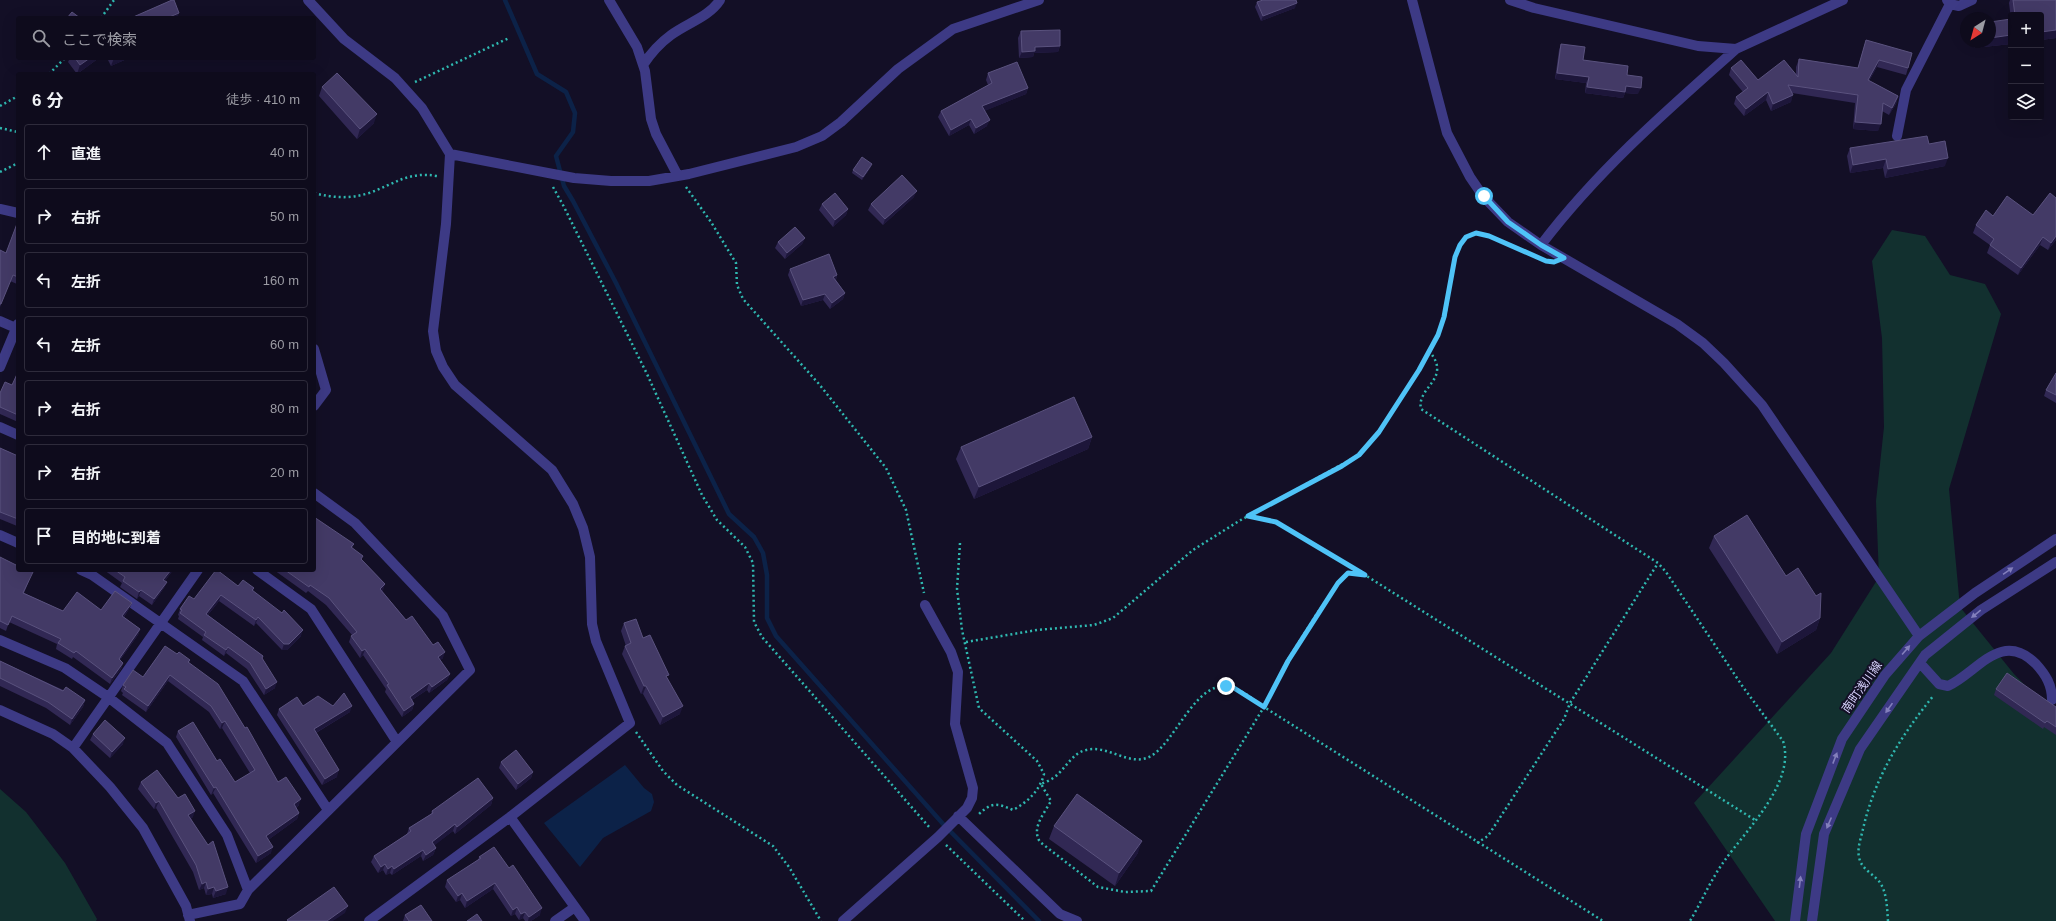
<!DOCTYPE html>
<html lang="ja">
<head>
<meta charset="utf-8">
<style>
  body { margin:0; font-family:Arial,"Noto Sans JP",sans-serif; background:#171425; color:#f1f3f6 }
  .controls { position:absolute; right:12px; top:12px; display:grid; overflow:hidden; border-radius:4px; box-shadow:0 4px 16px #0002 }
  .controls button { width:36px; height:36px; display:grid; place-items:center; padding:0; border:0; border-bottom:1px solid #2e2b3b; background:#0e0b1c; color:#f1f3f6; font:20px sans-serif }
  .compass { position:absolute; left:1960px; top:12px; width:36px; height:36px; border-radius:50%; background:#0e0b1c; box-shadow:0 4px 16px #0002; rotate:216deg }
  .stop { position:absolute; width:12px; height:12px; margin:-9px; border:3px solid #4fc3f7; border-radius:50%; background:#fff }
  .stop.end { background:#4fc3f7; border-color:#fff; box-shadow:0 1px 4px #0008 }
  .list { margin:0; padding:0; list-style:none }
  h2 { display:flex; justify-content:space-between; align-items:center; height:52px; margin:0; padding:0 16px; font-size:17px }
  h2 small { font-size:13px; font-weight:400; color:#9b9ba3 }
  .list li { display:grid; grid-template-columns:26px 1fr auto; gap:12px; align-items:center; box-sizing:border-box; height:56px; margin:0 8px 8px; padding:0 8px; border:1px solid #2e2b3b; border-radius:4px }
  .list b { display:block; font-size:15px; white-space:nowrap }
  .list em { font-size:13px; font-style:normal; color:#9b9ba3 }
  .icon { flex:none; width:22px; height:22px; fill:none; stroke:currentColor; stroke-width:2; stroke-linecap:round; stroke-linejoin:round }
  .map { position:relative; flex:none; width:2056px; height:921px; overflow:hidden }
  .search { position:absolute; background:#0e0b1c; box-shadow:0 4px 16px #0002; left:16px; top:16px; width:300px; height:44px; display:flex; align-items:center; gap:10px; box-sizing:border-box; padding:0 14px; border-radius:4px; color:#9b9ba3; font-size:15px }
  .panel { position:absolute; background:#0e0b1c; box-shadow:0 4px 16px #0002; left:16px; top:72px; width:300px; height:500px; border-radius:4px }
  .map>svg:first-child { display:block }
  .green { fill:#12302f }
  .water { fill:#0c2248 }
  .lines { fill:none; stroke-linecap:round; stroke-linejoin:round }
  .stream { stroke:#0c2248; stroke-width:4.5 }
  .path { stroke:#2fb8b0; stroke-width:2.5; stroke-dasharray:2 3; stroke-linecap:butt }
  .minor { stroke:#3d3a85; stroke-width:10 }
  .wall { fill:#312854 }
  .shaded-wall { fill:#1d163a }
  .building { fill:#433a66; stroke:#5a527e }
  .oneway { fill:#837fbc }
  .route { stroke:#4fc3f7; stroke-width:5 }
  .labels { text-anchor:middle; stroke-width:4; stroke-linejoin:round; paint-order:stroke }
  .street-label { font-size:12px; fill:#d9d4ff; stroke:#130f26 }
</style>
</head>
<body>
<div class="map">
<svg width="2056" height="921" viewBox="0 0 2056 921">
  <rect width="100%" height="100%" fill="#130f26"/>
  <path class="green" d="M1892,230l33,6 25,39 35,9 16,30 -52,175 11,118 54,67 42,43v204h-281l-81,-118 137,-150 48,-76 -3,-76 8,-74 -2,-89 -10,-77z
    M0,789l26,23 39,51 32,56 -1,2h-96z"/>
  <path class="water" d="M625,765l19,23 8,6 2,8 -3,9 -48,27 -23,29 -36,-44z"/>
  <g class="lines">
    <path class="stream" d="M505,0l32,74 29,18 9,21 -2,19 -17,24 8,30 9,15 43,82 113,231 25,23 9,16 4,22v43l9,18 168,189 95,96"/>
    <path class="path" d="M101,18l13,-18
      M49,74l16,-16
      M415,82l94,-44
      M0,106l18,-10
      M0,128l18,4
      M0,172l18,-9
      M553,187l10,18 84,169 55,121 15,25 28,27 8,16 1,59 8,15 168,191
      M686,187l25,35 25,41 1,22 6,14 76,85 67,84 20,42 18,83
      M314,193c19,5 36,6 55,0 26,-9 39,-22 68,-17
      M1429,351c24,28 -13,36 -8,58l237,154 8,9 77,115 40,54c13,41 -36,88 -58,119 -14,19 -23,41 -35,61
      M1248,516l28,6 89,53 390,245
      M960,543l-3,46 5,41 17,78 58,53 7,13c-4,16 -16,28 -31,36 -16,-7 -21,-8 -34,4
      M1365,575l-17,-2 -10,10 -22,32 -29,46 -23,46 -113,184 -26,1 -27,-5 -58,-45c-9,-14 4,-28 11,-41l-10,-17c5,-2 12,-5 16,-9 10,-9 16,-22 29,-25 22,-6 44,18 65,6 26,-15 46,-81 82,-68 11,3 22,13 31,19l339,214
      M966,642l71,-12 57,-5 19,-7 80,-68 46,-29 120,-66 20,-23 40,-62 19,-35 7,-18 10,-60 5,-12 6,-8 10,-4 13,3 44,20
      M636,732l27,39 14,14 96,61 16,21 32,54
      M1477,843l11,-7 76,-117 6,-16 88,-140
      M946,845l79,76
      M1888,921c-1,-13 -1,-31 -10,-41 -8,-8 -17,-12 -19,-23 -2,-9 2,-19 4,-28 12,-52 37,-92 71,-134"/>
    <path class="minor" d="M308,0l36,39 51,39 27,30 28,46 -4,70 -13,107 3,20 7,16 12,18 97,85 21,34 10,24 7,29 2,67 4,17 34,82 -120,94 -141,104
      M609,0l28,47 8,24 6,48 5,15 22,42
      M1412,0l35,133 23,44 13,19 25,26 33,23 136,79 26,19 21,20 38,42 157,231
      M1510,0l24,8 164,38 38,3 107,-49
      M1947,0l3,4 9,2 13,-6
      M643,65c8,-12 17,-22 28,-30 16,-12 38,-18 49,-35
      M1897,136l9,-46 44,-86
      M450,154l124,24 37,3h38l40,-7 107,-27 26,-11 19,-14 57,-53 55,-40 86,-29
      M0,209l18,4
      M1541,245c56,-74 126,-135 195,-196
      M0,321l18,8
      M314,349l12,41 -12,16
      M0,367l18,-43
      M0,427l18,8
      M0,535l18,8
      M81,570l11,5 151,106 85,129
      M257,570l54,39 86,133
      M0,640l65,28 43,29 59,46 60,92 21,55
      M1920,663l19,21 9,2c29,-13 53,-57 88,-22 10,11 16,21 16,36
      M0,710l53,24 20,14 37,39 33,41 43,78 4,15
      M73,748l125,-178
      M958,816l102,98 17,7
      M510,817l75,104
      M188,915l52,-11 8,-14 222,-220 -27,-54 -88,-93 -41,-30
      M555,921l20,-14
      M843,921l95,-84 29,-29 5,-10 1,-10 -18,-64 3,-52 -7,-20 -26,-47
      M1795,921l11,-87 36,-95 43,-64 34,-39 56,-43 81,-54
      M1812,921l12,-87 36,-85 65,-94 56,-45 75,-48"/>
  </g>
  <path class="wall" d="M2010,0h46v38l-15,2v-25h-30v29l-37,4 -1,-6h17l21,-23 -2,-16z
    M1257,2l38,6 -34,13 -6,-14z
    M1021,31l39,15 -2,6 -24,1 -1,4 -14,1 -1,-20z
    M1866,40l42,28 -2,7 -29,-8 -8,14 29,15 -2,8 -7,11 -7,-4 -4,20 -25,-2 2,-26 -63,-10 -1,9 -20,9 -5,-11 -22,16 -10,-12 2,-7 7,-5 -14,-17 2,-7 27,12 38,-5v-8l3,-8 59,9z
    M1561,44l22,16 44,15 11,19 -13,-1 -2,5 -38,-5 1,-10 -31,-4 4,-29z
    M70,58h29l-22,16 -9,-12z
    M107,58h22l-18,8z
    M988,73l40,15 -2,6 -42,17 3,15 -13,8 -5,-9 -20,11 -11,-19 3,-6 47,-26 -2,-5z
    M322,87l52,36 -17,16 -38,-43z
    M1929,144l16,22 -60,12 -2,-10 -33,5 -3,-17 3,-8z
    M871,167l-9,13 -10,-7 1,-3z
    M914,197l-31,28 -15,-15 3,-6z
    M2056,198v42l-8,10 -8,-5 -22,30 -31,-22 3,-8 -17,-12 3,-8 17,-9 40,-1z
    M822,204l26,5 -2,6 -13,12 -14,-17z
    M18,221v60l-1,3 -7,-3 -10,26v-57l6,3z
    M805,238l-3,6 -17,15 -10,-11 3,-6z
    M790,269l47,6 -1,5 9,13 -2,6 -13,10 -7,-9 -22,6 -13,-31z
    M18,372v50l-18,-8v-21l12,-8z
    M2056,373v30l-12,-7 2,-6z
    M1092,437l-4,12 -114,50 -18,-40 5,-12z
    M0,448l18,8v74l-2,-1 1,-3 -17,-7z
    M1714,536l72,40 30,20 4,22 -4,12 -39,24 -68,-106z
    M354,544l-2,4 10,12 23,24 -3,7 24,29 37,38 -3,2 10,14 -3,6 -18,13 -2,-3 -15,10 2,4 -2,6 -10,7 -17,-25 1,-3 -23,-34 -3,3 -11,-16 2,-6 1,-1 -26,-30 -18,-14 -2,2 -32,-23h40z
    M0,557l30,21 -6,15 39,18 38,-1 31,-7 -3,6 -5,8 16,12 -2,6 -18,25 3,3 -2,6 -11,15 -37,-27 -1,2 -16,-10 1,-5 -48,-22 -3,9 -6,-3z
    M104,570h69l-8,11 2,1 -3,6 -12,17 -13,-9 -2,3 -17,-12 2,-4z
    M238,586l16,2 -1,3 48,45 -14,14h-5l-26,-27 -2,3 -35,-25 -11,14 55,41 -1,3 13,29 -11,7 -17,-26 -21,-16 -2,3 -22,-16 1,-3 -25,-18 1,-3 -1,-1 2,-6 14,-10z
    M624,623l19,15 24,41 13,35 -20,11 -17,-31h-2l-19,-40 3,-8h1l-5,-15z
    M177,654l13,6 -1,3 89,119 21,23 -3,3 3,5 -2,6 -29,21 3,13 -15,10 -43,-70 -2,2 -35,-58 2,-6 39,30 18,21 15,-9 -28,-45 -2,1 -11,-17 -41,-31 -22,31 -24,-17 1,-2 -2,-2 2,-6 20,-8z
    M0,661l85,39 -2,7 -13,18 -24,-17 -46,-22z
    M1996,689l60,18v28l-12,-8 -1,2 -49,-34z
    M303,706h30l17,6 -34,21 21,44 -15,8 -45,-70 2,-6z
    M93,734l30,10 -13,14 -20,-18z
    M501,762l32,10 -2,6 -15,12 -17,-22z
    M141,782l52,35 -2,1 35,76 -13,4 -1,-4 -6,1 -2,-7 -5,2 -6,-18 -37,-64 -2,1 -16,-20z
    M493,798l-2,7 -36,29 -2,-3 -19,14 2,3 -3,7 -10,6 -2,-5 -29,19 -2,-2 -4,2 -3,-5 -5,3 -7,-11 3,-6 33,-22 2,-6 22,-14 1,-3z
    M1054,826l84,27 -23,33 -66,-47z
    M479,857l61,58 -9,6h-6l-2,-3 -4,2 -4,-6 -4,2 -18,-27 -28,19 -5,-8 -4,2 -11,-15 2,-7 31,-20z
    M405,915l27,6h-29z"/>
  <path class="shaded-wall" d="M1297,3l-2,5 -34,13 2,-5z
    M179,13l-2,5h-10z
    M2056,30v8l-15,2v-8z
    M2011,35v9l-37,4 2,-6h14v-4z
    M1060,46l-2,6 -24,1 -1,4 -14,1 3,-6 13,-5z
    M90,58h9l-22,16 3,-9z
    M114,58h15l-18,8z
    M1879,60l-2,7 -12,20 3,-7z
    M1557,73l32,4 -3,6 -31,-4z
    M1626,86l15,2 -3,6 -13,-1 -2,5 -38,-5 2,-6z
    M1028,88l-2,6 -46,19 2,-7z
    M1768,92l-2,8 -22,16 2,-7z
    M1793,95l-2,7 -20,9 2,-7z
    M1898,96l-2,8 -7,11 3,-7z
    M377,114l-3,9 -17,16 3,-10z
    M971,119l-2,6 -20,11 2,-6z
    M990,120l-3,6 -13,8 2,-6z
    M1855,122l26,2 -3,7 -25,-2z
    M1948,158l-3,8 -60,12 3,-9z
    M1886,159l-3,9 -33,5 3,-8z
    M872,164l-1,3 -9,13 1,-3z
    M917,191l-3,6 -31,28 2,-6z
    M848,209l-2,6 -13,12 2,-7z
    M2056,236v4l-8,10 3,-7z
    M2043,237l-3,8 -22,30 3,-7z
    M805,238l-3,6 -17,15 2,-6z
    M837,275l-2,6 -2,-4z
    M845,293l-2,6 -13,10 2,-6z
    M825,294l-2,6 -22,6 2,-6z
    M1092,437l-4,12 -114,50 5,-12z
    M171,570h2l-12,16 2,-6z
    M167,582l-3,6 -12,17 2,-6z
    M385,584l-2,7 -5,4 2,-6z
    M141,590l-2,6 -2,3 2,-7z
    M221,595l-2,6 -15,19 2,-6z
    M132,603l-3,6 -9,13 2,-6z
    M258,617l-2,6 -2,3 2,-6z
    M1820,618l-4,12 -39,24 5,-12z
    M140,629l-2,6 -22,30 3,-6z
    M303,630l-2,6 -14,14h-5l2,-6z
    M228,647l-2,6 -2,3 2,-6z
    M365,649l-2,6 -3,3 2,-7z
    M445,652l-2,6 -7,5 2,-6z
    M123,663l-2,6 -11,15 2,-6z
    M450,674l-3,6 -18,13 3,-6z
    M170,675l-2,6 -22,31 2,-6z
    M277,682l-2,6 -11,7 2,-6z
    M429,683l-2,7 -20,13 3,-6z
    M644,686h2l-3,8h-2z
    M85,700l-2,7 -13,18 2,-6z
    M414,704l-2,6 -10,7 2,-6z
    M352,706l-2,6 -38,23 2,-6z
    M683,706l-3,8 -20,11 3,-8z
    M225,721l-3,7 -2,1 2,-6z
    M125,738l-2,6 -13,14 2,-6z
    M339,770l-2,7 -15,8 3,-6z
    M533,772l-2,6 -15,12 2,-6z
    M216,787l-3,6 -2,2 3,-7z
    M493,798l-2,7 -36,29 2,-7z
    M301,799l-2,6 -7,6 2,-7z
    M159,801l-3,7 -2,1 2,-6z
    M195,811l-2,6 -7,4 2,-6z
    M299,813l-2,6 -33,24 2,-7z
    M455,824l-2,7 -23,18 2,-7z
    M1142,841l-4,12 -23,33 4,-13z
    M273,847l-2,6 -15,10 2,-7z
    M436,848l-3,7 -10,6 3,-6z
    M423,850l-2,6 -29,19 2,-6z
    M385,864l-2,6 -5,3 3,-6z
    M392,866l-2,7 -4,2 2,-6z
    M206,882l-2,6 -5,2 3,-6z
    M495,883l-2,6 -28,19 2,-7z
    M214,887l-2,7 -6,1 2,-6z
    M228,887l-2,7 -13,4 3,-7z
    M462,893l-2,7 -4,2 2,-6z
    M348,906l-3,7 -12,8h-6z
    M517,907l-2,7 -4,2 2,-6z
    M542,908l-2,7 -9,6h-3l1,-4z
    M525,912l-2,6 -4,2 2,-6z"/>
  <path class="building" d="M172,0h2l5,13 -12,5h-36z
    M1263,0h33l1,3 -34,13 -6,-14z
    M2013,0h43v30l-15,2v-17h-26z
    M72,12l8,6h-13z
    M2011,19v16l-21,3v-16z
    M1060,30v16l-25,1v4l-13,1 -1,-21z
    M1866,40l46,13 -4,15 -29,-8 -11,20 30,16 -6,12 -9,-5 -2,21 -26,-2 3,-27 -70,-10 5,10 -20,9 -5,-12 -22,17 -10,-12 12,-9 -17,-20 10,-8 17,20 26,-20 14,17 1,-18 59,9z
    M1561,44l24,3 -2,13 45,6 -1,9 15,2 -1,11 -15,-2 -1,6 -38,-5 2,-10 -32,-4z
    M75,58h15l-10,7z
    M1017,62l11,26 -46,18 8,14 -14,8 -5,-9 -20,11 -10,-19 51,-28 -4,-10z
    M337,73l40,41 -17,15 -38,-42z
    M1927,136l2,8 16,-3 3,17 -60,11 -2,-10 -33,6 -3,-17z
    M862,157l10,7 -9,13 -10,-7z
    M902,175l15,16 -32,28 -14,-15z
    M835,193l13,16 -13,11 -13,-16z
    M2050,193l6,5v38l-5,7 -8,-6 -22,31 -31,-23 4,-6 -18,-14 10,-15 7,6 14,-20 26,19z
    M18,221v56l-5,-2 -12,29h-1v-54l6,3z
    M795,227l10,11 -18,15 -9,-11z
    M829,254l8,21 -4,2 12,16 -13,10 -7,-9 -22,6 -13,-31z
    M18,372v43l-18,-8v-14l5,-11 7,3z
    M2056,373v22l-10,-5z
    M1074,397l18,40 -113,50 -18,-40z
    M0,448l18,8v63l-18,-7z
    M1747,515l39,61 12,-8 18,28 5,-3 -1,25 -38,24 -68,-106z
    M314,517l40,27 -3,3 12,9 -2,3 24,25 -5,5 26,31 6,-4 21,29 5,-3 7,10 -7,5 12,17 -18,13 -3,-4 -19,14 4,7 -10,7 -17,-26 2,-1 -24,-35 -3,2 -11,-15 6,-4 -28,-34 -19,-13 -1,2 -24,-17h29z
    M0,557l18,9v4h10l5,2 -10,21 40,18 14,-19 24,18 14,-19 17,12 -10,13 18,13 -21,30 4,4 -11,15 -36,-27 -2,2 -16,-10 3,-4 -49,-23 -4,9 -8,-4z
    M115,570h56l-8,10 4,2 -13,17 -13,-9 -2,2 -16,-11 2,-4z
    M216,570h1l21,16 5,-6 11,8 -2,2 30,23 2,-3 19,20 -14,14h-5l-26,-27 -2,3 -35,-25 -15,19 57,42 -1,2 15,24 -11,7 -16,-26 -22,-16 -2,3 -22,-15 2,-3 -26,-19 2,-3 -2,-1 9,-13 5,3z
    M636,619l7,19 7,-3 19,40 -3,1 17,30 -20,11 -17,-31h-2l-19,-40 6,-3 -7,-20z
    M165,646l12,8 2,-2 11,8 -2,2 30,22 27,44 2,-1 31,55 8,-5 15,22 -7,5 5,9 -33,23 7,11 -15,9 -42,-69 -2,1 -36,-57 15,-9 24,39 3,-2 15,23 20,-12 -30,-49 -3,2 -11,-17 -41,-31 -22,31 -24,-17 2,-2 -3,-2 10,-15 10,7z
    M0,661l63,30 3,-4 19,13 -13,19 -24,-17 -48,-24z
    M2007,673l49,34v20l-9,-6 -2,2 -49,-34z
    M344,693l8,13 -38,23 25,41 -14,9 -46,-70 18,-12 6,9 15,-10 15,10z
    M105,720l20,18 -13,14 -19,-18z
    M516,750l17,22 -15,12 -17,-22z
    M157,770l21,28 7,-4 10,17 -7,4 20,30 5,-4 15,46 -12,4 -2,-4 -6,2 -2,-7 -4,2 -6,-19 -37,-64 -3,2 -15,-21z
    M478,778l15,20 -36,29 -2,-3 -23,18 4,6 -10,7 -3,-5 -29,19 -2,-3 -4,3 -3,-5 -4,3 -7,-11 32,-21 5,-4 -2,-3 24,-15 -1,-2z
    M1077,794l65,47 -23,32 -65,-47z
    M494,847l15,21 4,-3 29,43 -13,9 -4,-5 -4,2 -4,-7 -4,3 -18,-27 -28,18 -5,-8 -4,3 -11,-16 34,-22 -2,-1z
    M334,887l14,19 -21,15h-39l-1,-1z
    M421,905l11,16h-23l-4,-6z
    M477,914l5,7h-15z"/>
  <defs><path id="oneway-solid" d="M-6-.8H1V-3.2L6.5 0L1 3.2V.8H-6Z"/></defs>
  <g class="oneway">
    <use href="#oneway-solid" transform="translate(2008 571) rotate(-34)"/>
    <use href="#oneway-solid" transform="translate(1976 614) rotate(141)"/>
    <use href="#oneway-solid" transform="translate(1906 650) rotate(-49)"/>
    <use href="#oneway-solid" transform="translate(1889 708) rotate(125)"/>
    <use href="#oneway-solid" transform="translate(1835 758) rotate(-69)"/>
    <use href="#oneway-solid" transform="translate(1829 823) rotate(113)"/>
    <use href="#oneway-solid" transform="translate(1800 882) rotate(-83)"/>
  </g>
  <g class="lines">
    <path class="route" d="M1226,686l8,2 30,19 24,-46 50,-78 10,-10 17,2 -89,-53 -28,-6 94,-50 17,-11 20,-23 40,-62 19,-35 6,-18 11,-60 5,-12 6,-8 10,-4 13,3 57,25 8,1 10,-4 -23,-13 -33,-23 -24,-26"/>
  </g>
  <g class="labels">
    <g class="street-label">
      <text transform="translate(1862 687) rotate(-55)" y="4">南町浅川線</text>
    </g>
  </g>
</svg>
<div class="controls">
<button>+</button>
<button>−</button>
<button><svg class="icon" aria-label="layers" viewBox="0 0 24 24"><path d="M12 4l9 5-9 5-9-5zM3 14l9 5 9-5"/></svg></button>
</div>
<svg class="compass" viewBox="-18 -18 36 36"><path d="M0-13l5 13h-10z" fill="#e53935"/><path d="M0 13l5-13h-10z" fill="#9b9ba3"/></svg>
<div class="stop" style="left:1484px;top:196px"></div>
<div class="stop end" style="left:1226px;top:686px"></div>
<div class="search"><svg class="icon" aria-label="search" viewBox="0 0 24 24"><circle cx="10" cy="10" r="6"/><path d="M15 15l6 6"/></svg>ここで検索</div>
<section class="panel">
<h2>6 分<small>徒歩 · 410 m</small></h2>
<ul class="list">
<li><svg class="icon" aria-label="ahead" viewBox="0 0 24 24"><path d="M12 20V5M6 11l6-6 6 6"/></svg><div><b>直進</b></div><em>40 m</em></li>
<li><svg class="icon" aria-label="right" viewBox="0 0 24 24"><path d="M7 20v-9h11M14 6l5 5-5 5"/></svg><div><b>右折</b></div><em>50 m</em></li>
<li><svg class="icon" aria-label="left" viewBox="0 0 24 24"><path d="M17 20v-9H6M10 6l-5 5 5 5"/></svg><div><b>左折</b></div><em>160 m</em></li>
<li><svg class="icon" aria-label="left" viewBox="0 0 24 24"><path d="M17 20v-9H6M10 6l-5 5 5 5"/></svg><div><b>左折</b></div><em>60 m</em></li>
<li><svg class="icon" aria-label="right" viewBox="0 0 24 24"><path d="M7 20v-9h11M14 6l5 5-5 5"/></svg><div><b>右折</b></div><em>80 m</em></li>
<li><svg class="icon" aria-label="right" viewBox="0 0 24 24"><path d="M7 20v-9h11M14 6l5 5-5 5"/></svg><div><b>右折</b></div><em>20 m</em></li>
<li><svg class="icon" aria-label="arrive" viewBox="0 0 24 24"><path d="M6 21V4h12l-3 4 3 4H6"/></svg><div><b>目的地に到着</b></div></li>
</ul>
</section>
</div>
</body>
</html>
